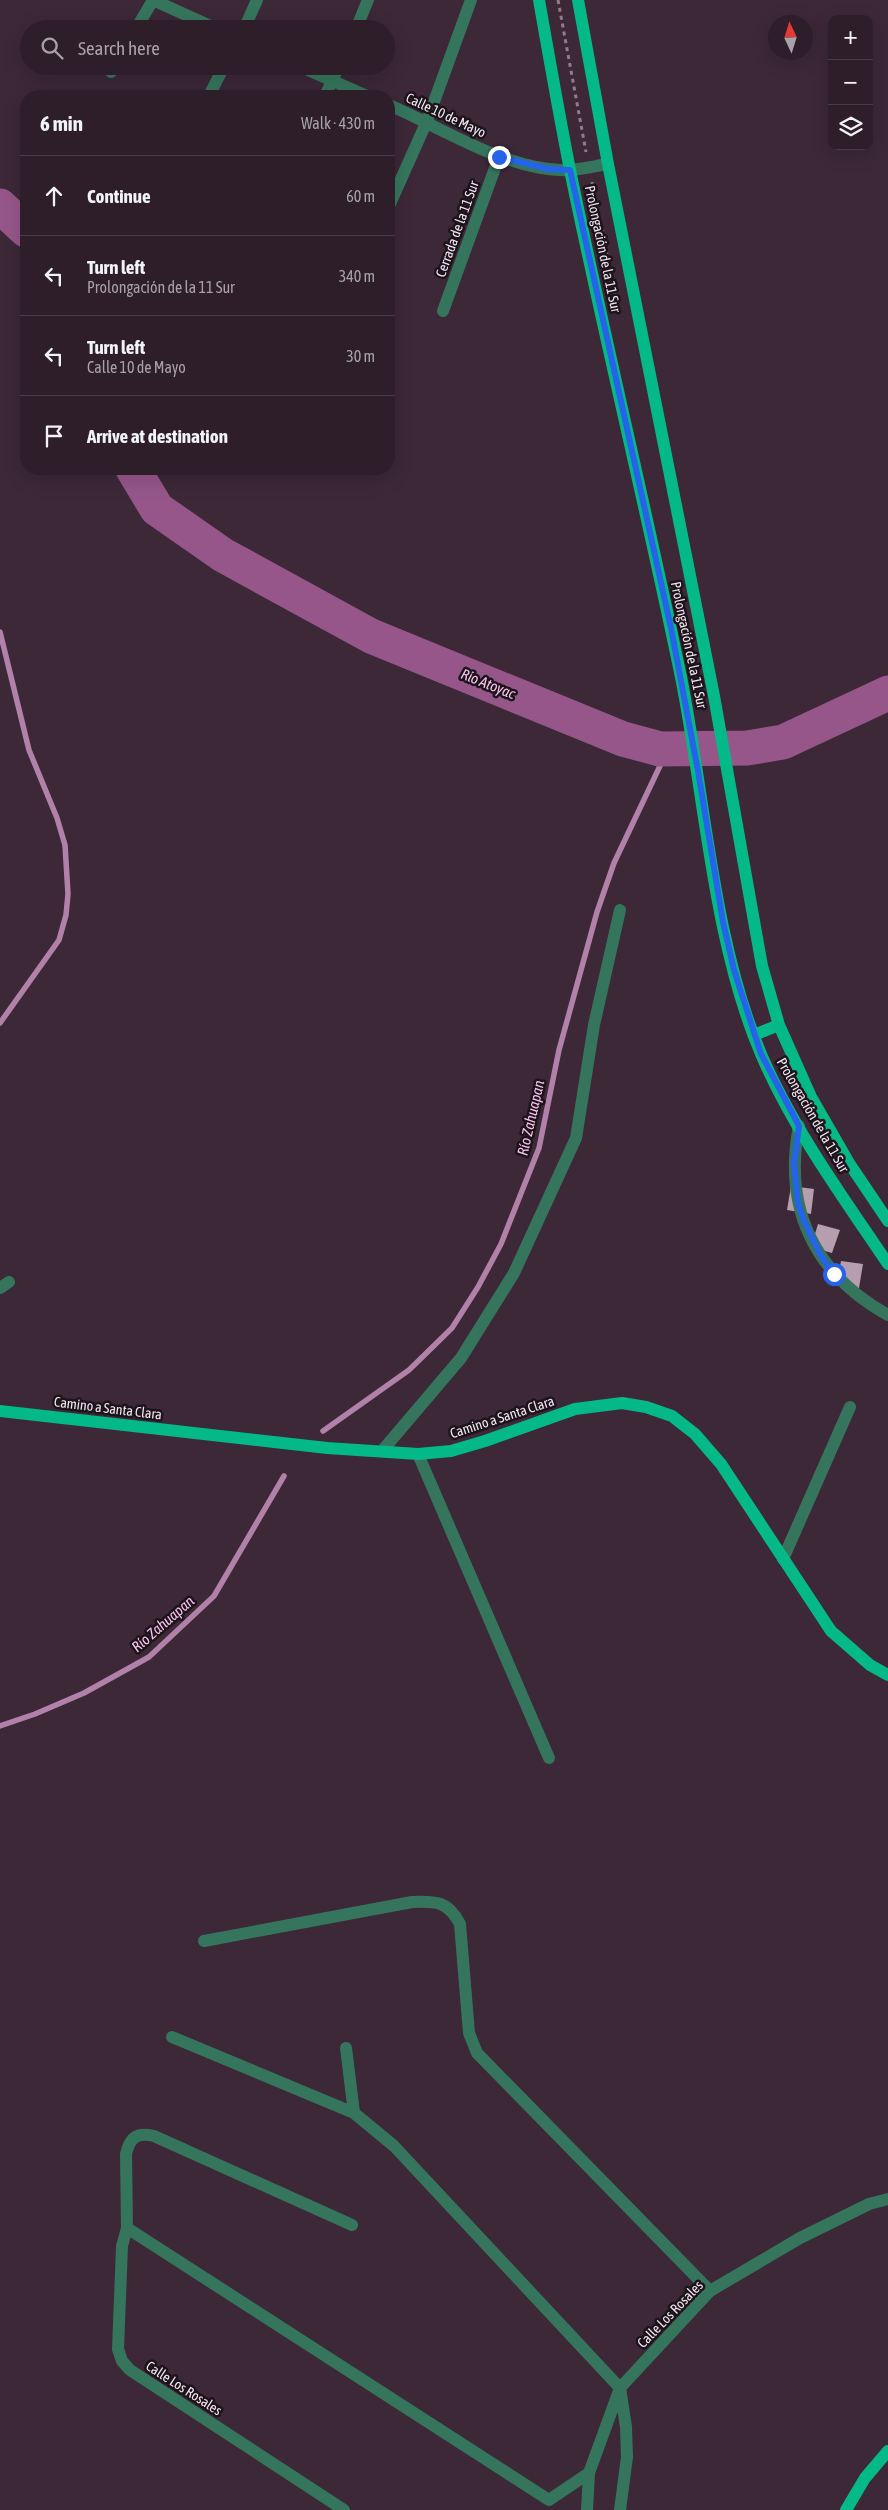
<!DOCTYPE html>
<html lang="en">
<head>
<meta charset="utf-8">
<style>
  body { margin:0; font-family:"Asap Condensed",sans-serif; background:#392b35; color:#f1f3f6 }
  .controls { position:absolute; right:15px; top:15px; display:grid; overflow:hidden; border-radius:10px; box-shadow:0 5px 20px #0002 }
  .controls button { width:45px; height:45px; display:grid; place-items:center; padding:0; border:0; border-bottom:1px solid #483c46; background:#2d1e29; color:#f1f3f6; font:25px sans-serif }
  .compass { position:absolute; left:768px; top:15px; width:45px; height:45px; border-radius:50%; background:#2d1e29; box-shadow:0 5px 20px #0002; rotate:356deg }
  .stop { position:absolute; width:15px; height:15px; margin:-11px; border:4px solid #2563eb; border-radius:50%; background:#fff }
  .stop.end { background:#2563eb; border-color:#fff; box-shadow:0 1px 5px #0008 }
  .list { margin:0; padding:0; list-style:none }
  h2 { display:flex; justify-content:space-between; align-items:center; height:65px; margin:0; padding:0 20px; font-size:21px }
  h2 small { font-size:16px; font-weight:400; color:#a7a2a8 }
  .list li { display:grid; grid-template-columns:32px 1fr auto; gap:15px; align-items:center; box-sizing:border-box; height:80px; padding:0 20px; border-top:1px solid #483c46 }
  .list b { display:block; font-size:19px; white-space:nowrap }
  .list p { margin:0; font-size:16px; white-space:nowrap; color:#a7a2a8 }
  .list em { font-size:16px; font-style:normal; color:#a7a2a8 }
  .icon { flex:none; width:28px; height:28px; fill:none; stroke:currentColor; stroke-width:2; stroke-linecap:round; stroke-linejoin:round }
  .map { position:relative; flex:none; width:888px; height:2510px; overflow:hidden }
  .search { position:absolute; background:#2d1e29; box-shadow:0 5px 20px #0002; left:20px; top:20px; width:375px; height:55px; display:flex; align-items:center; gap:12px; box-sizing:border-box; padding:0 18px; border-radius:28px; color:#a7a2a8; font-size:19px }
  .panel { position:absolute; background:#2d1e29; box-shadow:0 5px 20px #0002; left:20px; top:90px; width:375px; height:385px; border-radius:20px }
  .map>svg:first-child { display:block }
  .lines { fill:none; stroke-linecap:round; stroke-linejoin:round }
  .stream { stroke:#b281a9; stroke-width:5.5 }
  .river { stroke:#96568a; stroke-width:35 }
  .building { fill:#b69db0 }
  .path { stroke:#8e7d8a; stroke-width:3; stroke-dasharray:4 4; stroke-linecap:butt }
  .minor { stroke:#36755d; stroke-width:12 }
  .major { stroke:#04b988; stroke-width:12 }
  .route { stroke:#2563eb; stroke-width:6 }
  .labels { text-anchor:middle; stroke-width:5; stroke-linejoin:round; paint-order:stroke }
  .street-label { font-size:14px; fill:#f4e6f0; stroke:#1d141b }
  .water-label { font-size:15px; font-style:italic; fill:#fac2ed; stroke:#1d141b }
</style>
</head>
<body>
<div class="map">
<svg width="888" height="2510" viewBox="0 0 888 2510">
  <rect width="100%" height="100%" fill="#3c2837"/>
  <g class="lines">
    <path class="stream" d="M0,632l29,118 28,68 8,27 3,49 -2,21 -7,25 -59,83
      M323,1431l86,-61 43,-42 26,-41 23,-43 38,-96 20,-98 38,-138 17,-49 54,-114
      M0,1726l35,-12 49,-21 65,-36 65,-61 70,-120"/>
    <path class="river" d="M0,206l26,24
      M133,469l24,40 66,46 148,81 252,103 37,10 87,-1 36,-6 105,-49"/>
  </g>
  <path class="building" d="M791,1186l23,3 -3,25 -24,-4z
    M818,1224l22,6 -8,23 -21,-6z
    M841,1261l22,3 -4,24 -22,-3z"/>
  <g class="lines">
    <path class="path" d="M558,0l28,152
      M592,182l26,127"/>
    <path class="minor" d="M153,0l64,29
      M136,29l17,-29
      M244,29l13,-29
      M356,29l12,-29
      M299,66l68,30
      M111,72l4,-6
      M209,96l15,-30
      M325,96l14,-30
      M389,105c54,23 121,68 181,65 13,-1 25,-4 38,-6
      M389,206l38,-85 44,-121
      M443,311l56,-154
      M799,1126c-16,82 15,148 89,189
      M0,1288l9,-6
      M382,1451l79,-93 53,-85 62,-135 18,-113 26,-115
      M418,1454l131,304
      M783,1559l67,-152
      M204,1941l208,-39c24,-1 36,-1 48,22l9,109 8,20 233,238
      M172,2037l182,76 40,33 226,242 6,39 1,30 -7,53
      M346,2048l8,65
      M352,2225l-198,-89c-17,-4 -24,1 -28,18l1,74 422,272 40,-27
      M127,2228l-5,18 -4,103 4,12 8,9 214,140
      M587,2510l2,-37 31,-85 90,-97 90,-53 69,-34 19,-5"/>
    <path class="major" d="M539,0c10,57 20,114 31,170 35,170 76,338 111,507 24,121 32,264 80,377 32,75 82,143 127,210
      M578,0l30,164 106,532 48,270 17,59 32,72 38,66 39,58
      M754,1035l25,-10
      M0,1411l327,37 91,6 33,-3 34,-10 90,-32 47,-6 24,4 26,9 23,18 26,30 110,167 39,34 18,10
      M846,2510l19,-32 23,-27"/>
  </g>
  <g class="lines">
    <path class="route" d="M499,157l50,12 21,1 101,458 27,143 25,151 11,48 27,84 38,72 -5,38 4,39 6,18 17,35 13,18"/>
  </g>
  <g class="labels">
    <g class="street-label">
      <text transform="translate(446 115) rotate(25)" y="5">Calle 10 de Mayo</text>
      <text transform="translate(457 229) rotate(-70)" y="5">Cerrada de la 11 Sur</text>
      <text transform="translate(603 249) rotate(78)" y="5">Prolongación de la 11 Sur</text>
      <text transform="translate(689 645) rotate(78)" y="5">Prolongación de la 11 Sur</text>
      <text transform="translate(813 1115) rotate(60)" y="5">Prolongación de la 11 Sur</text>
      <text transform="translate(108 1408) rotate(7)" y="5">Camino a Santa Clara</text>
      <text transform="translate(502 1417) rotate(-18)" y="5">Camino a Santa Clara</text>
      <text transform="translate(670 2314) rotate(-46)" y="5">Calle Los Rosales</text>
      <text transform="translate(184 2388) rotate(33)" y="5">Calle Los Rosales</text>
    </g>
    <g class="water-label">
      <text transform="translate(488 684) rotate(22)" y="5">Río Atoyac</text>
      <text transform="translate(531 1118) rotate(-77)" y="5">Río Zahuapan</text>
      <text transform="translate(163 1624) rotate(-41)" y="5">Río Zahuapan</text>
    </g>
  </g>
</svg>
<div class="controls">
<button>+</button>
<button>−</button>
<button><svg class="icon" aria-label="layers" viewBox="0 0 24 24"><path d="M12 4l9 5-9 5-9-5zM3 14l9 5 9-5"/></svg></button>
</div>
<svg class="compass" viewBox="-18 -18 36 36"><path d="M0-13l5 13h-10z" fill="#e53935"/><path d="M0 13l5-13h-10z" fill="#a7a2a8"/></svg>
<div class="stop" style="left:834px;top:1274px"></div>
<div class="stop end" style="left:499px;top:157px"></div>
<div class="search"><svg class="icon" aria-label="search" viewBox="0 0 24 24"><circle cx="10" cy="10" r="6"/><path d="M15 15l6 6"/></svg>Search here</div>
<section class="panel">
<h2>6 min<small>Walk · 430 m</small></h2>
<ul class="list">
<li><svg class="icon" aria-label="ahead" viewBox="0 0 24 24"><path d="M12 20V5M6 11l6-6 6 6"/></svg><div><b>Continue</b></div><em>60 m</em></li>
<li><svg class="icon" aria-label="left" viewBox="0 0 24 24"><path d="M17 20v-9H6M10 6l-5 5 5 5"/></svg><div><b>Turn left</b><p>Prolongación de la 11 Sur</p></div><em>340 m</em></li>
<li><svg class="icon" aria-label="left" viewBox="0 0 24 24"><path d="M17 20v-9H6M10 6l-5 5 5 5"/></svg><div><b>Turn left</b><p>Calle 10 de Mayo</p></div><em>30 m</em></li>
<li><svg class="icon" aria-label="arrive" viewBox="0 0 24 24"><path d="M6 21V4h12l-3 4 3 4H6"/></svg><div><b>Arrive at destination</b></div></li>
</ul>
</section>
</div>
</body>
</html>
